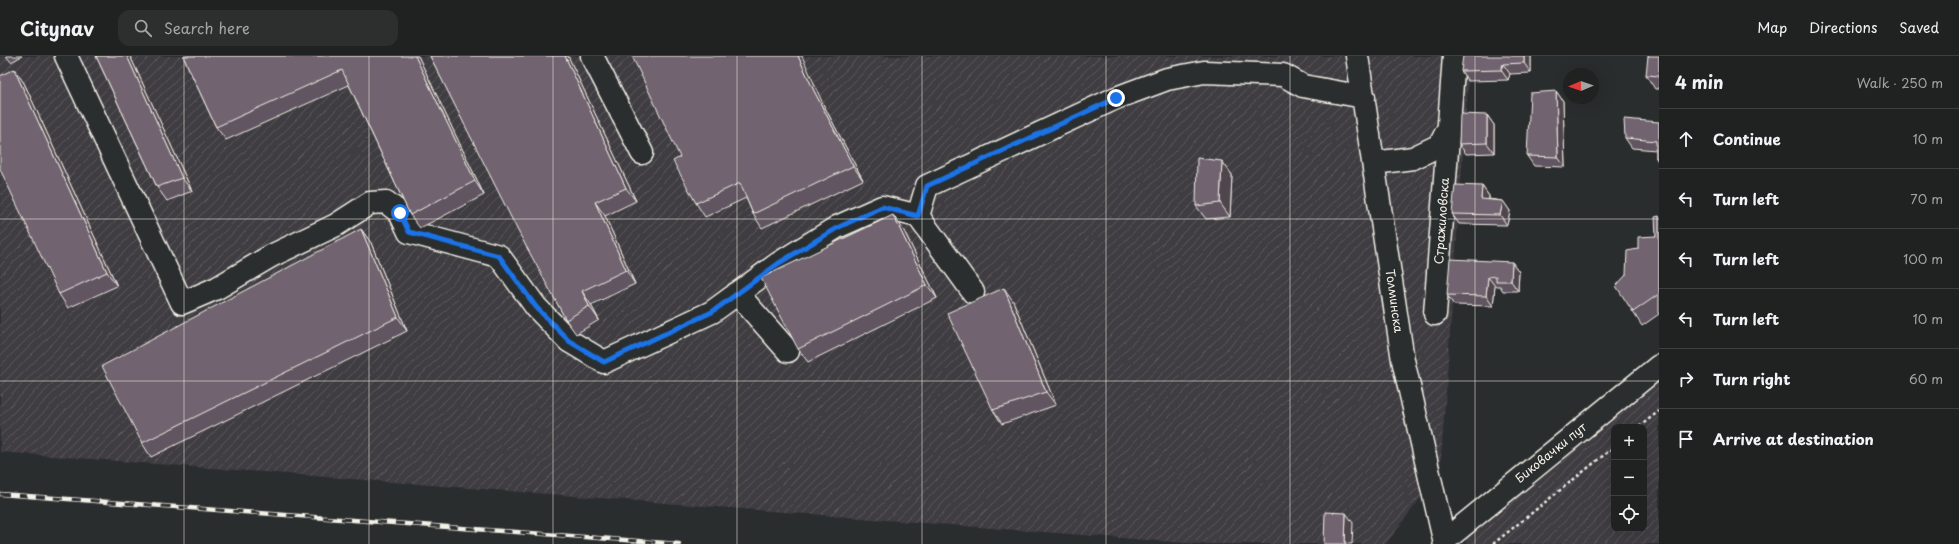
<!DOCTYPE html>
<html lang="en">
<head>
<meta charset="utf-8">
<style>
  body { margin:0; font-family:"Playpen Sans",sans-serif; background:#2d2f2f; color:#f1f3f6 }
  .controls { position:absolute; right:12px; bottom:12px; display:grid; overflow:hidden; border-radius:8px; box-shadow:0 4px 16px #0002 }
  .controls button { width:36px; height:36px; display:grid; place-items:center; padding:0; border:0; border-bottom:1px solid #3d3f40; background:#202222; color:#f1f3f6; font:20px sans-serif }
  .compass { position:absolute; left:1563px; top:12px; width:36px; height:36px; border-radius:50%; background:#202222; box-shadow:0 4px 16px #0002; rotate:268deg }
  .stop { position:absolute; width:12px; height:12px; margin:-9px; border:3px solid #1a73e8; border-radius:50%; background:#fff }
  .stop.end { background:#1a73e8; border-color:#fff; box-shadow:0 1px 4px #0008 }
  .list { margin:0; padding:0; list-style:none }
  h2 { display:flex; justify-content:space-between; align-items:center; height:52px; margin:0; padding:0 16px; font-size:17px }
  h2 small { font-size:13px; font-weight:400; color:#a2a4a5 }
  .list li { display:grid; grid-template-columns:26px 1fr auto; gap:12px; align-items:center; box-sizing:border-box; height:60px; padding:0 16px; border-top:1px solid #3d3f40 }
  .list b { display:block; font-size:15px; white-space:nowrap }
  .list em { font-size:13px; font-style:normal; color:#a2a4a5 }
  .icon { flex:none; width:22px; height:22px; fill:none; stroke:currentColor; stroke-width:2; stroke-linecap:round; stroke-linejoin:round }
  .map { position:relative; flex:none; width:1659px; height:488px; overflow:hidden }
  header { display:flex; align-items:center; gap:24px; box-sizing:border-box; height:56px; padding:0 20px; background:#202222; border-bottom:1px solid #3d3f40 }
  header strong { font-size:19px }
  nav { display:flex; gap:22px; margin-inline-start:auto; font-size:14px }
  .search { width:280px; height:36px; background:#2d2f2f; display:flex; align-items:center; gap:10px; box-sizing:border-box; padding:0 14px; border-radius:12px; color:#a2a4a5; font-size:15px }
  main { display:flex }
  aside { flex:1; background:#202222 }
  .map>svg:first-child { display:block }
  .industrial { fill:url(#industrial-furrows); fill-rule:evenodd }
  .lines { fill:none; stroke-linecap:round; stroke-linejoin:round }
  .minor-casing { stroke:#f4f1e8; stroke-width:25 }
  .path { stroke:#f4f1e8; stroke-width:2.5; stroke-dasharray:3 3; stroke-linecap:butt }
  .minor { stroke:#2a2d2e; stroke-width:22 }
  .rail-casing { stroke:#f4f1e8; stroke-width:4.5 }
  .rail { stroke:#2a2d2e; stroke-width:3; stroke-dasharray:9; stroke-linecap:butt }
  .wall { fill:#615560; stroke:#f4f1e8 }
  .shaded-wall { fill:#4f454e; stroke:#f4f1e8 }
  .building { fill:#716370; stroke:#f4f1e8 }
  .route { stroke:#1a73e8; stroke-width:5 }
  .grid { fill:none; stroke:#f4f1e8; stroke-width:1; stroke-opacity:0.55 }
  .labels { text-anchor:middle; stroke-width:3; stroke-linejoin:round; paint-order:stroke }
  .street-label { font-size:12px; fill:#f4f1e8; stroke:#2a2d2e }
</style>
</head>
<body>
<header>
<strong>Citynav</strong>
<div class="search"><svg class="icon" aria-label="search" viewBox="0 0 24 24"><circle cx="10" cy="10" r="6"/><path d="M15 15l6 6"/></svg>Search here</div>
<nav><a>Map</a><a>Directions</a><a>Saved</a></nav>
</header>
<main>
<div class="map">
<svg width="1659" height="488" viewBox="0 0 1659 488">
  <defs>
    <pattern id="industrial-furrows" width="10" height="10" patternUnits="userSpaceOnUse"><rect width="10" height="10" fill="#3f3d42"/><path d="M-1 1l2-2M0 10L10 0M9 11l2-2" fill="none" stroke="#5b5a5d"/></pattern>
  </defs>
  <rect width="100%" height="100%" fill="#2a2d2e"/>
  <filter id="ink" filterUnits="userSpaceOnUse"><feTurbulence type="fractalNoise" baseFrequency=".025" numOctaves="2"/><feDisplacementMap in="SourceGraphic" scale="8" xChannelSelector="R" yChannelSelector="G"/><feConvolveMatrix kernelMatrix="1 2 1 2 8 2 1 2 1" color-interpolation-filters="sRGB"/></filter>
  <g filter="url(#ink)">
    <path class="industrial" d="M0,0h1470l-30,416 -54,72h-187l-1199,-92z
      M1659,311v177h-192l-6,-19zM1614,371h30v102h-30z"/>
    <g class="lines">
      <g class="minor-casing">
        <path id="minor" d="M66,0l116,247 35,-15 54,-32 65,-31 34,-22 16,-1 14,11 9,19 90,24 37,51 33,34 35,21 108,-50 67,-49 58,-36 45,-20 36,9 55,76
          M592,0l50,97
          M1357,0l46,304 42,184
          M1374,107l39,-5 27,-13 9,-18
          M918,160l9,-30 189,-88 51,-19 37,-7 79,3 20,11 61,11
          M737,237l51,58
          M1435,258l19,-258
          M1444,485l215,-175"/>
      </g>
      <path class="path" d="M1639,371l20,-16
        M1493,488l121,-97"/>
      <use href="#minor" class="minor"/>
      <g class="rail-casing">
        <path id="rail" d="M0,438l679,50"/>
      </g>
      <use href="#rail" class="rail"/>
    </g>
    <path class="wall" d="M6,0h16l-11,6z
      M96,0h34l62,135 -25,10 -10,-14z
      M183,0h235l66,139 -64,33 -10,-13 -61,-130 -123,55 -10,-13z
      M430,0h138l68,145 -31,15 30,68 -44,21 8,15 -23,14 -10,-14z
      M1531,0v17l-21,1 -2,6 -40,1 -7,-10z
      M1659,0v33h-4l-9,-14z
      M14,13l10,14 93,203 -49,22 -9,-14z
      M1556,35l7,10 2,66 -31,-1 -7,-10z
      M823,48l40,76 -101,48 -9,-14 -7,-16 -41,19 -9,-14z
      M1487,59l7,10v28l-28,1 -7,-10z
      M1659,66v41l-3,-5v-8l-24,-2 -7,-10z
      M1222,105l10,14 -2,42 -24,2 -10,-13z
      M1482,130l7,10v3l14,2 7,10 -3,14 -48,-1 -7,-10z
      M1659,160v98l-17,12 -9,-14 -7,-37 30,-39z
      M361,173l10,14 36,88 -256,126 -9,-14z
      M903,173l34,69 -129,64 -10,-13z
      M1512,206l7,10 -1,19h-15l-3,-5h-5l-2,20 -39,-1 -7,-10z
      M1013,245l43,104 -54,19 -9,-14z"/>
    <path class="shaded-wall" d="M127,0h3l62,135 -10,-13z
      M415,0h3l66,139 -9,-14z
      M565,0h3l68,145 -10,-13z
      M798,0h4l21,48 40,76 -10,-14 -39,-75z
      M1524,0h7v17l-7,-10z
      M1503,8l7,10 -2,6 -7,-10z
      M14,13l10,14 93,203 -10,-14z
      M1556,35l7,10 2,66 -7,-10z
      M1487,59l7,10v28l-7,-10z
      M1222,105l10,14 -2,42 -10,-14z
      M1482,130l7,10 -1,13 -7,-10z
      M1503,145l7,10 -3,14 -7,-10z
      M595,146l10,14 30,68 -9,-14z
      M893,159l10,14 34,69 -10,-13z
      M361,173l10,14 36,88 -9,-14z
      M1512,206l7,10 -1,19 -7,-10z
      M1488,221l7,9 -2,20 -7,-10z
      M1004,232l9,13 43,104 -10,-13z
      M582,235l9,14 8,15 -10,-14z
      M1346,457l7,10 -1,21h-7z"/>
    <path class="building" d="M96,0h31l55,122 -25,9z
      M183,0h232l60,125 -65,34 -68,-145 -126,57z
      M430,0h135l61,132 -31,14 31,68 -44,21 7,15 -23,14 -47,-87z
      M632,0h166l16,35 39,75 -100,48 -13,-31 -44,20 -23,-42 7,-4z
      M1463,0h61v7l-21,1 -2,6 -40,1z
      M1648,0h11v20l-13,-1z
      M14,13l93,203 -48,22 -59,-125v-93z
      M1556,35l2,66 -31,-1 3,-63z
      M1460,58l27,1v28l-28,1z
      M1624,63l35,3v36h-3v-17l-31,-3z
      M1197,102l25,3 -2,42 -24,3z
      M1455,129l27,1 -1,13 22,2 -3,14 -48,-1z
      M893,159l34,70 -129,64 -37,-71z
      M1659,160v78l-26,18 -17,-26 10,-11 1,-24 11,-2v-12l18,-1 -1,-19z
      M361,173l37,88 -256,126 -40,-77z
      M1450,203l62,3 -1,19h-15v-5l-8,1 -2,19 -39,-1z
      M1004,232l42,104 -53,18 -46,-97z
      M1325,456l21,1 -1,31h-21z"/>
  </g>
  <g class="lines" filter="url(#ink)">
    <path class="route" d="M400,157l9,19 90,24 37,51 33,34 35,21 108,-50 67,-49 58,-35 45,-21 36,9 9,-30 189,-88"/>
  </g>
  <path class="grid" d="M184,0v488M369,0v488M553,0v488M737,0v488M922,0v488M1106,0v488M1290,0v488M1475,0v488M0,163h1659M0,325h1659"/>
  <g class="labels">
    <g class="street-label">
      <text transform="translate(1442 165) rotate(-86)" y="4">Стражиловска</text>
      <text transform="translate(1394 245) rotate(82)" y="4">Толминска</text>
      <text transform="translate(1551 397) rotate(-39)" y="4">Биковачки пут</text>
    </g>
  </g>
</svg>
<div class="controls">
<button>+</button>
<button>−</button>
<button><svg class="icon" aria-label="locate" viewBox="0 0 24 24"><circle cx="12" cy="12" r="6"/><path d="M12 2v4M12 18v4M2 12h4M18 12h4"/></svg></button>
</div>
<svg class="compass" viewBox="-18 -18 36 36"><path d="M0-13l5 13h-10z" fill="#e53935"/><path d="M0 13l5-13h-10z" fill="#a2a4a5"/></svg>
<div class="stop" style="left:400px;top:157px"></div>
<div class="stop end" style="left:1116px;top:42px"></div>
</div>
<aside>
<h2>4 min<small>Walk · 250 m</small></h2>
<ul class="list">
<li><svg class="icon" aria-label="ahead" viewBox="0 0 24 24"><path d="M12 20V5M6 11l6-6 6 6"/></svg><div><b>Continue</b></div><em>10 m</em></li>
<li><svg class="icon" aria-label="left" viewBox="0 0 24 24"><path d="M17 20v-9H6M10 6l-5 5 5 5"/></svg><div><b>Turn left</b></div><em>70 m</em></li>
<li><svg class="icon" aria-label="left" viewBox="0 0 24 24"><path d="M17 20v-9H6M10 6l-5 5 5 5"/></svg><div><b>Turn left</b></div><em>100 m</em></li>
<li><svg class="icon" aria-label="left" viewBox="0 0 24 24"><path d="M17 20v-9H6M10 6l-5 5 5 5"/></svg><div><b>Turn left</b></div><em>10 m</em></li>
<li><svg class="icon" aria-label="right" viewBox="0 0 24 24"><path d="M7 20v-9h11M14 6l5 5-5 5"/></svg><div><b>Turn right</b></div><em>60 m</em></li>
<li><svg class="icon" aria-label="arrive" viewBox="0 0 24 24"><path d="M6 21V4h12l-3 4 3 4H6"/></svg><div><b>Arrive at destination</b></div></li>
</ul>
</aside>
</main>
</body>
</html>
